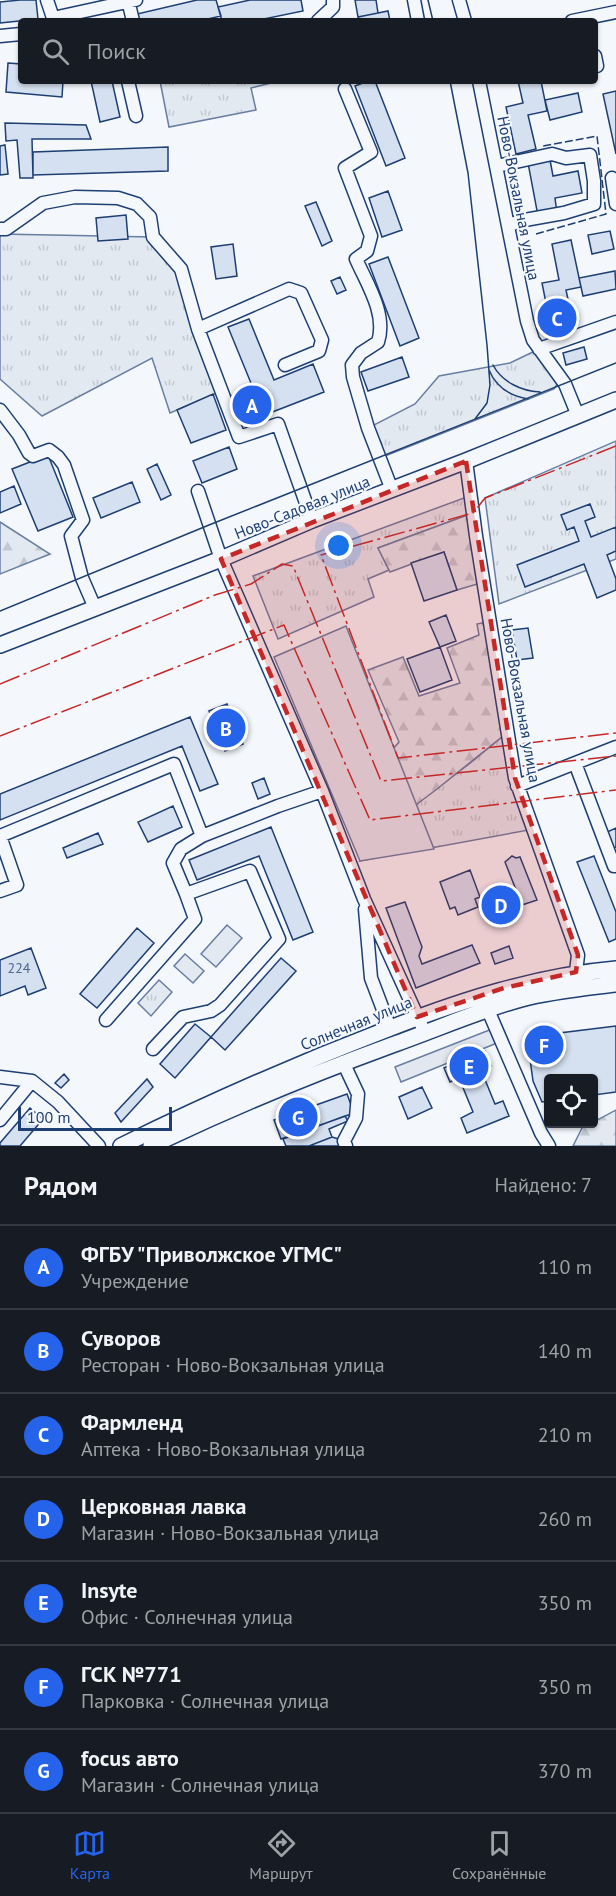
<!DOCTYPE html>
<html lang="ru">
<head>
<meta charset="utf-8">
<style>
  body { margin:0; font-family:"PT Sans",sans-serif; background:#242831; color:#f1f3f6 }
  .controls { position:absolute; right:18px; bottom:18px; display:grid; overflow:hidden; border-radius:6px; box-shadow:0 2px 4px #0004 }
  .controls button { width:54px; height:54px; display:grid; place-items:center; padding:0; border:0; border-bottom:2px solid #363941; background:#171b24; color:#f1f3f6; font:30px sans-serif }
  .scale { position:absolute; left:18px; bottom:15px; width:154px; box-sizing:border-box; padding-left:6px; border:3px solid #1d3f73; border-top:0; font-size:16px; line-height:21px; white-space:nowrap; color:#1d3f73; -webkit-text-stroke:4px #f4f7fb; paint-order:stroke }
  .you { position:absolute; left:339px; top:546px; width:21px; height:21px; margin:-15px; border:4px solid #fff; border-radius:50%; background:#1a73e8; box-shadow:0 0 0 9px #1a73e833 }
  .badge { display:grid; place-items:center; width:39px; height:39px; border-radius:50%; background:#2563eb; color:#fff; font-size:20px; font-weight:700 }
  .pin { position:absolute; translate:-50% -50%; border:3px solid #fff; box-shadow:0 2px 6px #0006 }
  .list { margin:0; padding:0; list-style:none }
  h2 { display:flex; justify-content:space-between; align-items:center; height:78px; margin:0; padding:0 24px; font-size:26px }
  h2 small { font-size:20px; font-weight:400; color:#9ea1a6 }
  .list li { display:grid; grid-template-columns:39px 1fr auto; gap:18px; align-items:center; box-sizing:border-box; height:84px; padding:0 24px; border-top:2px solid #363941 }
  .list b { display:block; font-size:22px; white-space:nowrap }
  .list p { margin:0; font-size:20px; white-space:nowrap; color:#9ea1a6 }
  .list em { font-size:20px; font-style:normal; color:#9ea1a6 }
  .icon { flex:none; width:33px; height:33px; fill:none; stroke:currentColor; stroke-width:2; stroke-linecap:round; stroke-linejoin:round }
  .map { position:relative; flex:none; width:616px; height:1146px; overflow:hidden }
  .search { position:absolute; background:#171b24; box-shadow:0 2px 4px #0004; left:18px; right:18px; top:18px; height:66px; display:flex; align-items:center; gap:15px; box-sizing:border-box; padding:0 21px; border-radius:6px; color:#9ea1a6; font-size:22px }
  .sheet { height:666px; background:#171b24 }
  nav { display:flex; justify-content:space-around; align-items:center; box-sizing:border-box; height:84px; border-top:2px solid #363941; background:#171b24; font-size:16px; color:#9ea1a6 }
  nav a { display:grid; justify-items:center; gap:3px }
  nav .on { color:#2563eb }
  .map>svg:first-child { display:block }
  .grass { fill:url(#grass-tufts); stroke:#687fa3; stroke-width:1.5 }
  .forest { fill:url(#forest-firs); stroke:#687fa3; stroke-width:1.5 }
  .pitch { fill:#e3e9f0; stroke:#687fa3; stroke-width:1.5 }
  .parking { fill:#e3e8f0; stroke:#687fa3; stroke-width:1.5 }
  .building { fill:#d5e0f0; stroke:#1d3f73; stroke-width:1.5 }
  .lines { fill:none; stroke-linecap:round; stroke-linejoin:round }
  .minor-casing { stroke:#1d3f73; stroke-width:15 }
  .major-casing { stroke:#1d3f73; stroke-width:18 }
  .minor { stroke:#f4f7fb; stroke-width:12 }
  .major { stroke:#f4f7fb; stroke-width:15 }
  .tram { stroke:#1d3f73; stroke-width:1.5 }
  .fence { stroke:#1d3f73; stroke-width:1.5; stroke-dasharray:8 3; stroke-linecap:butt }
  .power { stroke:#c62828; stroke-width:1.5; stroke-dasharray:21 4.5 3 4.5; stroke-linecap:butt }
  .marked { fill:#c62828; fill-opacity:0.2; stroke:#c62828; stroke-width:4.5; stroke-dasharray:12 8; stroke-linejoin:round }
  .labels { text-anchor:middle; stroke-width:4.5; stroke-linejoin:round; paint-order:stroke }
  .number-label { font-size:14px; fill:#4b6792 }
  .street-label { font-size:16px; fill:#1d3f73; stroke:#f4f7fb }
</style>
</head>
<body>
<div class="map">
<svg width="616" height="1146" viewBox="0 0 616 1146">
  <defs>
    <pattern id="grass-tufts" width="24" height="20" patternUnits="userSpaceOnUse" patternTransform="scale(1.5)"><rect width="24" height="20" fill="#e3e9f0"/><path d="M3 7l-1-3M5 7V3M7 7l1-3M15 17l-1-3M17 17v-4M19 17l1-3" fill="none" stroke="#c2c9d1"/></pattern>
    <pattern id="forest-firs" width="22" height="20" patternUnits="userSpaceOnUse" patternTransform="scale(1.5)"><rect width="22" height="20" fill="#e3e9f0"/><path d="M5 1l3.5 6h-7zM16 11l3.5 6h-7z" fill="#c2c9d1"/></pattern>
  </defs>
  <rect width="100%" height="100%" fill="#f4f7fb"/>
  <path class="grass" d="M160,81h119l-28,7 5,22 -87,17z
    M0,234l153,3 29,37 40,117 -52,22 -18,-55 -110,58 -42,-37z
    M539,349l22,29 -7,11 -174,69 -12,-30 47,-24 24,-28 71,-13z
    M616,441v118l-117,45 -14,-106z
    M472,495l1,18 -95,35 11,22 -21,9 6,18 -96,42 -25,-63z
    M508,732l21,98 -169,31 25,-33 84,-64z
    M159,980l13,12 -21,24 -13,-13z"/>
  <path class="forest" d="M473,513l11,69 -27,8 -13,-38 -54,20 -12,-24z
    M0,522l50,32 -50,20z
    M491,621l17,111 -71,57 -52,39 -38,-27 52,-59 -31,-72 35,-13 16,39 41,-13 -13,-35 32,-13 -2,-11z
    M616,1110v36h-43l9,-18z"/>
  <path class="pitch" d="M227,925l15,13 -26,29 -15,-13z
    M185,954l19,17 -11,12 -19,-17z"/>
  <path class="parking" d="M346,626l52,132 36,91 -74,12 -86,-204z
    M492,1029l5,14 -96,39 -6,-15z"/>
  <path class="building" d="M20,0h16l2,19 -38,4v-21z
    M197,0h19l5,16 -22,5h-60l-2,-7z
    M250,0h51l2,11 -49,10h-32l-4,-14z
    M355,0h21l2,13 -20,4z
    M388,11l2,10h-31l-1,-4z
    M8,63l13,1v17h42l-1,16 -56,-5z
    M91,81h21l8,36 -20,5z
    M368,81h7l30,77 -19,8 -31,-80z
    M518,81h23l6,30 -19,4 8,34 -20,5 -10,-47 17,-4z
    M616,91v63l-13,-60z
    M578,93l4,19 -32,8 -5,-20z
    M5,123l81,2 5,14h-59l1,39h-13l-3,-38 -11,1z
    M5,145l3,29 -8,1v-29z
    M168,147v24l-135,4v-23z
    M550,160l3,16 25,-5 4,22 -27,5 2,15 -19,3 -10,-53z
    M388,191l14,39 -20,7 -13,-39z
    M316,202l16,39 -10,5 -17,-40z
    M126,215l2,24 -30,2 -2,-23z
    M610,231l4,18 -22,5 -4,-19z
    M571,240l10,47 -15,3 7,33 -22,5 -9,-45 17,-3 -7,-36z
    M233,244l4,32 -21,3 -5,-32z
    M388,257l31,81 -19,8 -31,-82z
    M615,271l1,18 -33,7 -4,-18z
    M340,277l6,13 -9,4 -6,-13z
    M249,319l25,61 39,-16 11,28 -85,33 -11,-28 25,-9 -25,-61z
    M584,347l3,12 -21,6 -3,-12z
    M402,357l7,20 -41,14 -7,-19z
    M213,394l13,36 -35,13 -14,-33z
    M229,447l8,22 -35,14 -9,-22z
    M48,455l25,62 -35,14 -26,-62z
    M157,464l14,31 -10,5 -14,-31z
    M132,482l8,20 -39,16 -8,-20z
    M14,486l7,18 -21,9v-21z
    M590,504l5,13 -10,4 6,16 25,-10v24l-9,4 9,24v11l-19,8 -13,-34 -59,23 -8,-22 62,-24 -5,-14 -7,3 -6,-15z
    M444,552l13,38 -33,11 -13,-38z
    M446,615l10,26 -16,6 -11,-25z
    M446,615l10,26 -16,6 -11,-25z
    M528,628l5,30 -16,2 -5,-30z
    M440,647l12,33 -32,12 -13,-33z
    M440,647l12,33 -32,12 -13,-33z
    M227,704l16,40 -18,7 -16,-40z
    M190,717l28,67 -18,7 -18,-45 -182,74v-26z
    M264,778l6,16 -12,5 -6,-16z
    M173,806l9,21 -34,15 -10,-20z
    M271,827l42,105 -20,8 -34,-84 -62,24 -8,-20z
    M616,828v19l-4,2 -7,-16z
    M98,833l5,11 -36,14 -4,-10z
    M512,856l4,2 4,-1 17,43 -15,5 -17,-43z
    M594,856l22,56v27l-7,3 -32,-80z
    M470,870l10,27 -5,2 3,8 -20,8 -3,-8 -5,2 -10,-27z
    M506,895l5,16 -14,4 -5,-16z
    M405,902l17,45 -3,9 3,8 50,-19 8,18 -64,25 -30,-80z
    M137,928l17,15 -57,65 -17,-14z
    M509,946l4,12 -18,6 -4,-11z
    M31,948l15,40 -18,7 -3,-9 -25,10v-36z
    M281,958l15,13 -71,79 -14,-13z
    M195,1024l16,13 -36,41 -15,-14z
    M616,1026v66l-22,3v-17h-46v23l-6,1 -9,-21 -6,-44z
    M485,1051l6,15 -10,4 14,34 8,-3 6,15 -42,17 -6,-15 12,-6 -14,-34 -9,4 -6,-14z
    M64,1074l5,6 -8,8 -6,-5z
    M147,1079l6,8 -32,35 -6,-9z
    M422,1087l10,21 -24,11 -9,-22z
    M347,1094l7,19 -73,26 -7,-19z
    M30,1108l13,11 -23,27h-20v-3z
    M345,1116l3,5 -19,8 3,8 -23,9h-23l-3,-7z
    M332,1137l10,3v6h-33z"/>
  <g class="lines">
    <g class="minor-casing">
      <path id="minor" d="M47,0l6,18
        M128,0l5,21
        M414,0l4,21
        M459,0l6,21
        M52,21l1,-3 83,-18
        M318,21l15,-14v-7
        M572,21l44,-9
        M0,36l21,-2
        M595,56l2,10
        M128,81l8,35
        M479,81l48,240 6,19 32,44 13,32
        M345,89l26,63 -26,16 26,68 -4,15 -11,8c11,25 31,55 22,83l-17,11 -9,12 1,12 15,51 24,62
        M497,166l55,-12 14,4 24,-3 4,26v23l-30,9 -45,8 -10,5
        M612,178l4,26
        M0,229h6l37,-26 32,-6 43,1 19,6 13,13 3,20 28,32 17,60 41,108 39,-13 34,96
        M198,329l91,-40 12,4 21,47 -3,11 -34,14
        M539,349l77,-27
        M0,410l19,25 10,18 4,3 16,-6 9,7 6,8 19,55 -12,16 11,42 13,30
        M466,461l10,75 39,242 63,177 -2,17
        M198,491l23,68 101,232 42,108 61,134
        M575,763l39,103h2
        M517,786l99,-39
        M0,891l17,-6 -17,-49 174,-72 28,72
        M365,909l6,69 19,50
        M488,1010l53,123 8,13
        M106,1020l89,-101 -9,-25
        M153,1049l30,-32 28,-6 9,-6 59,-66 -29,-68 -64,23 -13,-31 8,-14 21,-13 76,-30 44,-15
        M343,1062l15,32 -2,24 -12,23 2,5
        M0,1077l32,4 26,21 41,44
        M0,1120l32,-39"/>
    </g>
    <g class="major-casing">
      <path id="major" d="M0,645l221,-86 91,-39 154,-59 150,-61
        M121,1146c87,-43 176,-82 267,-117 74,-29 148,-53 228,-60
        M151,1146c79,-38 159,-71 241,-101 43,-15 85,-34 129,-46 31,-8 63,-11 95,-15"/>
    </g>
    <use href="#minor" class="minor"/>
    <use href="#major" class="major"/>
    <path class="tram" d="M428,0l5,21
      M450,81l18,92 19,172 3,40 -3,18 -12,16
      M493,365c9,17 28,26 47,27
      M489,370c7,17 21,26 39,29
      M0,611l209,-86 407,-162"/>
    <path class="fence" d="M536,234l70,-20 -9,-78 -54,10"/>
    <path class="power" d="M616,446l-131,52 -12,15 -152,42 77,203 218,-25
      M0,684l215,-89 36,-11 31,-20 11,2 88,215 235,-25
      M0,736l284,-111 86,195 246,-30"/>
  </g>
  <path class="marked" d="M466,461l49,317 63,177 -2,17 -72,16 -87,29 -196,-458z"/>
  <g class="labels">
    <g class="number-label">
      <text x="19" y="973">224</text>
    </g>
    <g class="street-label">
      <text transform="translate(519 198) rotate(79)" y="6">Ново-Вокзальная улица</text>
      <text transform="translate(302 507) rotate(-22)" y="6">Ново-Садовая улица</text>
      <text transform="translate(521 700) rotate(80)" y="6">Ново-Вокзальная улица</text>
      <text transform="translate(356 1023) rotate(-22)" y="6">Солнечная улица</text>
    </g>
  </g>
</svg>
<div class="controls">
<button><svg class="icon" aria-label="locate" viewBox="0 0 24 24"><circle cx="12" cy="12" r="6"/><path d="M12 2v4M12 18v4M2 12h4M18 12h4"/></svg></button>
</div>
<div class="scale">100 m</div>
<div class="you"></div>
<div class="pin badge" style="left:252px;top:405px">A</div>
<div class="pin badge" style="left:226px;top:728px">B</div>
<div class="pin badge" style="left:557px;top:318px">C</div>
<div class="pin badge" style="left:501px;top:905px">D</div>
<div class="pin badge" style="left:469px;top:1066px">E</div>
<div class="pin badge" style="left:544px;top:1045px">F</div>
<div class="pin badge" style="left:298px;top:1117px">G</div>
<div class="search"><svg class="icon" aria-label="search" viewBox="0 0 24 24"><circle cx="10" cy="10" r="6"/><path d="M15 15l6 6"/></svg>Поиск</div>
</div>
<section class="sheet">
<h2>Рядом<small>Найдено: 7</small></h2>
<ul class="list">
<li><span class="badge">A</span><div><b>ФГБУ &quot;Приволжское УГМС&quot;</b><p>Учреждение</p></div><em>110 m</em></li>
<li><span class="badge">B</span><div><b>Суворов</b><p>Ресторан · Ново-Вокзальная улица</p></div><em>140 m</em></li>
<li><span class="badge">C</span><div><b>Фармленд</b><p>Аптека · Ново-Вокзальная улица</p></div><em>210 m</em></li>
<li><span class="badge">D</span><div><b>Церковная лавка</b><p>Магазин · Ново-Вокзальная улица</p></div><em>260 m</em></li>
<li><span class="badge">E</span><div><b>Insyte</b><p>Офис · Солнечная улица</p></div><em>350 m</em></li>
<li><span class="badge">F</span><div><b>ГСК №771</b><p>Парковка · Солнечная улица</p></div><em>350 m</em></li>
<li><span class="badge">G</span><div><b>focus авто</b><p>Магазин · Солнечная улица</p></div><em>370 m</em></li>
</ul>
</section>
<nav>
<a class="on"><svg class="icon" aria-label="map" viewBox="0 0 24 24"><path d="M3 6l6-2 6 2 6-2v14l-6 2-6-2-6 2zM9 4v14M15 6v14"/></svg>Карта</a>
<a><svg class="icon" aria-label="directions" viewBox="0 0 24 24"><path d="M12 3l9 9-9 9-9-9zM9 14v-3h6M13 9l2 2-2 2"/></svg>Маршрут</a>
<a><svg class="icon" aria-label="saved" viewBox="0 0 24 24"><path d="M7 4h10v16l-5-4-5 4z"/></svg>Сохранённые</a>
</nav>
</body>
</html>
